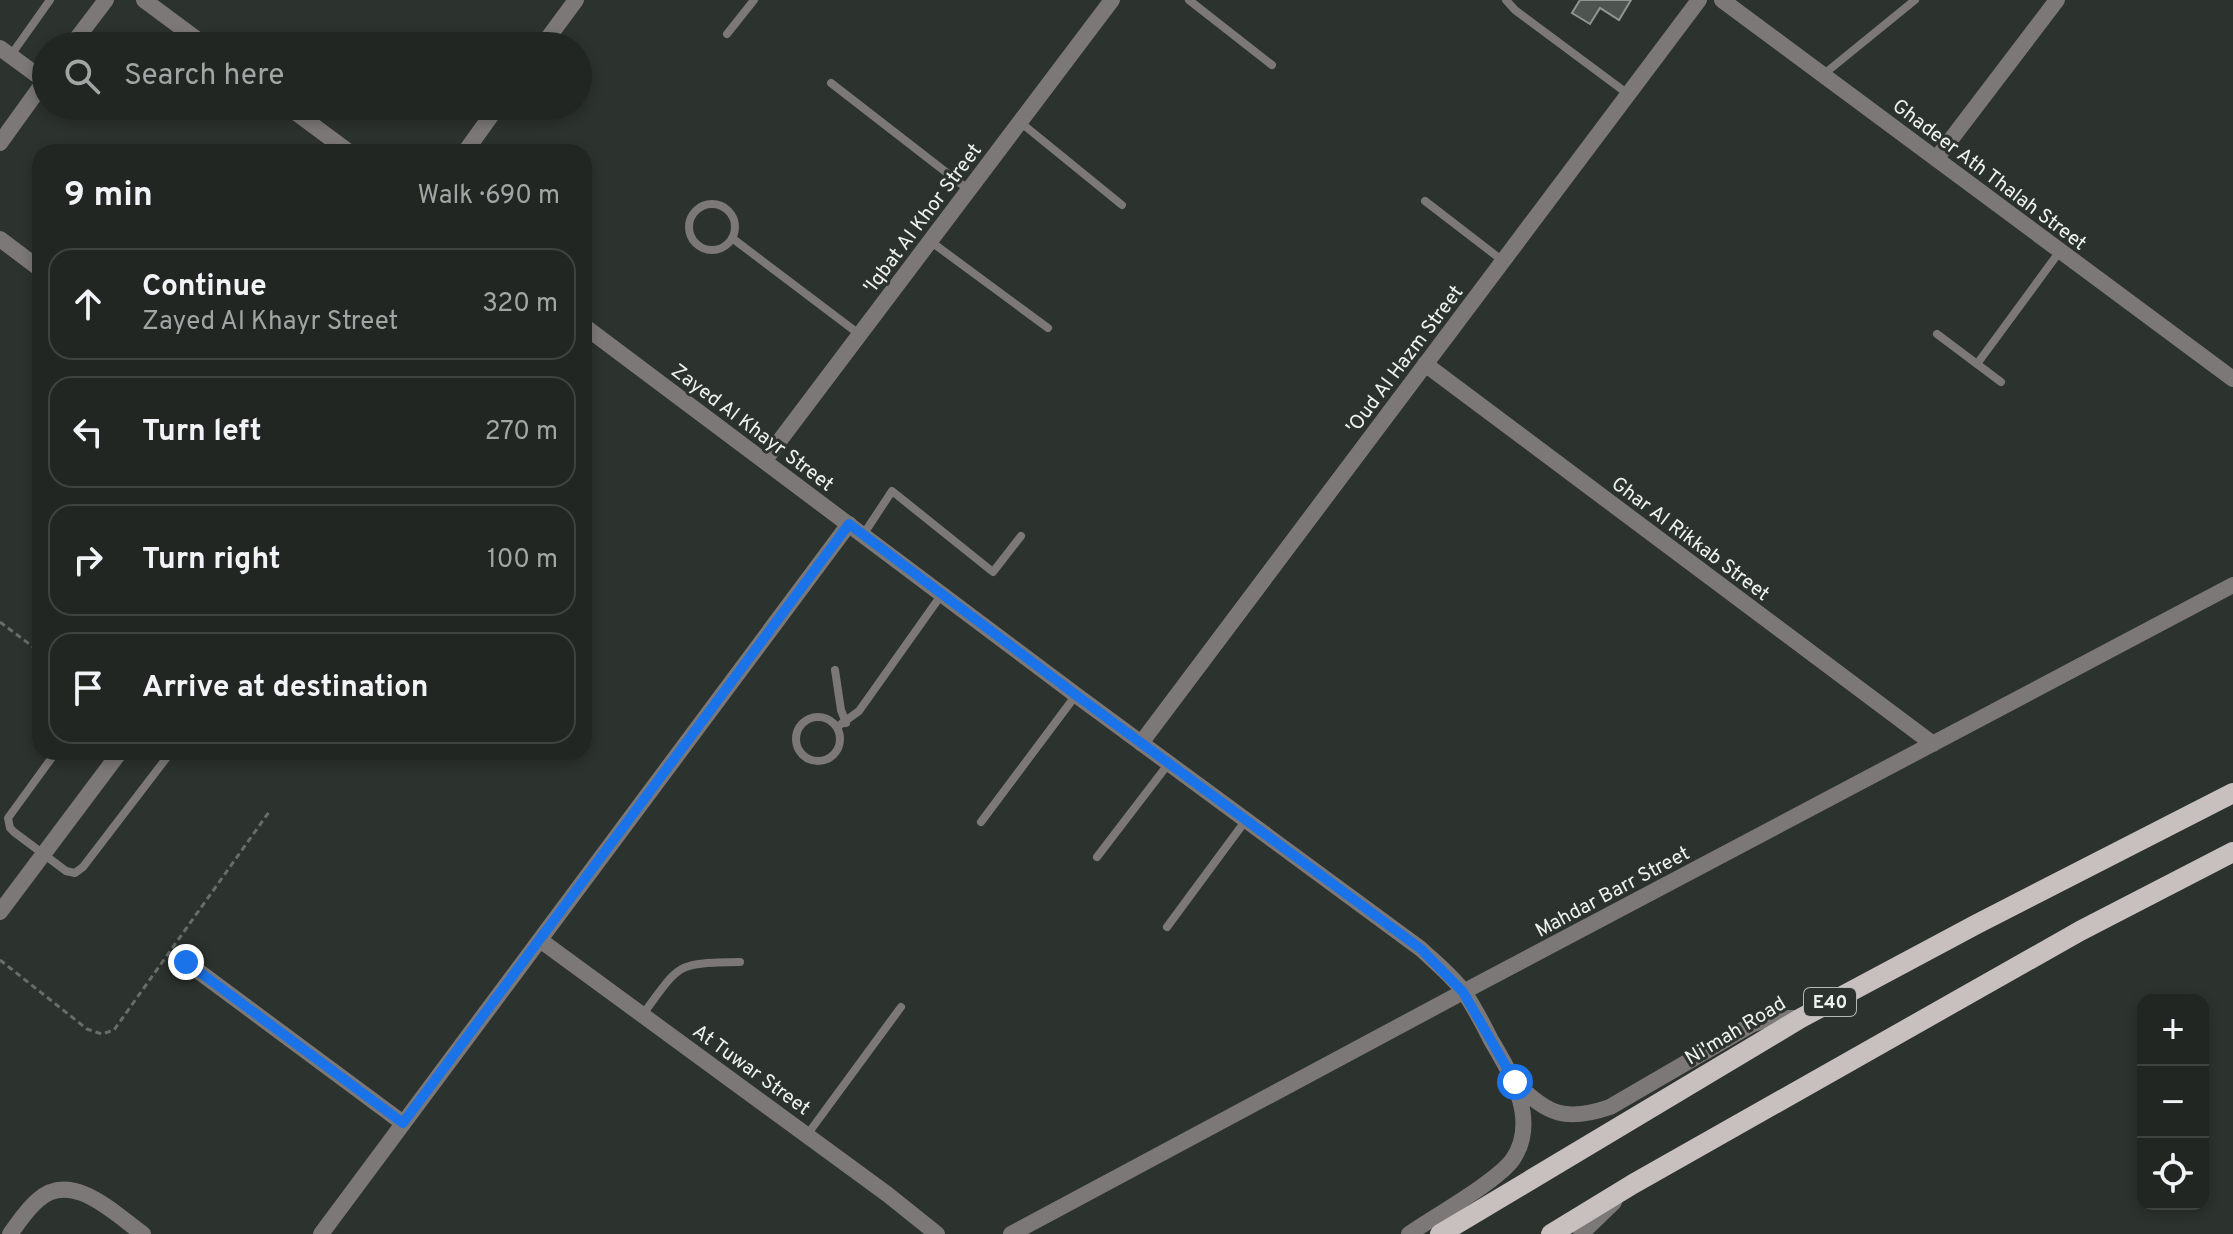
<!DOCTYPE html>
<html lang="en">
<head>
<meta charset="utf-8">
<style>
  body { margin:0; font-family:Overpass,sans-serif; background:#2d322f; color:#f1f3f6 }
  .controls { position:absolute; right:24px; bottom:24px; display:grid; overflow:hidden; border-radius:16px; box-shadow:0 4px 12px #0003 }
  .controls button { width:72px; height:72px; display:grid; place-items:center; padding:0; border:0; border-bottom:2px solid #3e4340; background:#212622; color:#f1f3f6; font:40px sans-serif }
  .stop { position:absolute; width:24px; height:24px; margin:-18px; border:6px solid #1a73e8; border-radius:50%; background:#fff }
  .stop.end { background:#1a73e8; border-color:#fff; box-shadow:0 2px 8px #0008 }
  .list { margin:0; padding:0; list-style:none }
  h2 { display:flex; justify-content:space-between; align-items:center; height:104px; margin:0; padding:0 32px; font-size:34px }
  h2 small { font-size:26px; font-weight:400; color:#a2a5a5 }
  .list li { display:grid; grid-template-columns:52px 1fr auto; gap:24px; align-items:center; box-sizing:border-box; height:112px; margin:0 16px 16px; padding:0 16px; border:2px solid #3e4340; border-radius:24px }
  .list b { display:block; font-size:30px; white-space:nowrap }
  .list p { margin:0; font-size:26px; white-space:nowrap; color:#a2a5a5 }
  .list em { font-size:26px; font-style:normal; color:#a2a5a5 }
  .icon { flex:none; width:44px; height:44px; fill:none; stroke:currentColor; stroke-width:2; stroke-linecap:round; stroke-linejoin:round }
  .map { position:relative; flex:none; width:2233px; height:1234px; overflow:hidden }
  .search { position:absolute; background:#212622; box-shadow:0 4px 12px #0003; left:32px; top:32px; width:560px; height:88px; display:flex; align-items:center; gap:20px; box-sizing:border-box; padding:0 28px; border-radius:44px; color:#a2a5a5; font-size:30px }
  .panel { position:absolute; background:#212622; box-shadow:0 4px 12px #0003; left:32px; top:144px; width:560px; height:616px; border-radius:24px }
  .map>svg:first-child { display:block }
  .building { fill:#4e544f; stroke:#8f968f; stroke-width:2 }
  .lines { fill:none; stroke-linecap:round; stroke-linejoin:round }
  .path { stroke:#676d68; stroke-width:3; stroke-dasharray:6 4; stroke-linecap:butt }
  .service { stroke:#7c7878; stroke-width:8 }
  .minor { stroke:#7c7878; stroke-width:16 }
  .tertiary { stroke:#7c7878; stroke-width:16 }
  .primary { stroke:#c8bfbf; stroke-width:20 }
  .route { stroke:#1a73e8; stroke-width:10 }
  .labels { text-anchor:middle; stroke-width:6; stroke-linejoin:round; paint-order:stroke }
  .shield { fill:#2c322d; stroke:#b4b8b4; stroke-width:2 }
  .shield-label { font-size:18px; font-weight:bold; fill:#eef2ee }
  .street-label { font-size:20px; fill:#eef2ee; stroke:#2c322d }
</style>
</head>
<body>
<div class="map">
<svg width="2233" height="1234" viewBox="0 0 2233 1234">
  <rect width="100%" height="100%" fill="#2c322d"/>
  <path class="building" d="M1580,0h51l-12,20 -19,-12 -10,16 -18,-11z"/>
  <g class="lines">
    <path class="path" d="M0,622l40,30
      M0,960l87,69 15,5 12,-4 155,-218"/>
    <path class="service" d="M1189,0l83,65
      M1506,0l9,10 113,84
      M727,34l27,-34
      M11,55l39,-55
      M1824,74l91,-74
      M831,83l138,107
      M1020,122l102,83
      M1425,201l78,60
      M689 227a23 23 0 1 1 46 0a23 23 0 1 1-46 0Z
      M732,238l127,96
      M930,241l118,87
      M1937,334l64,48
      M1977,364l83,-113
      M863,535l29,-44 101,81 28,-36
      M835,670l6,40 5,13
      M796 739a22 22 0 1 1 44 0a22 22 0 1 1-44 0Z
      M837,727l22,-16 83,-117
      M56,752l-48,66 2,10 4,4 52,39 9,2 8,-6 88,-115
      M981,822l95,-127
      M1097,857l72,-94
      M1167,927l79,-107
      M643,1014c38,-51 32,-51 97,-52
      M807,1135l94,-128"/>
    <path class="minor" d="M1722,0l511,379
      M71,46l35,-46
      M542,46l34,-46
      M0,48l45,33
      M0,143l46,-64
      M465,152l33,-46
      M1936,159l121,-159
      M0,239l40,30
      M1425,364l508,380
      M765,460l347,-460
      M1141,743l558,-743
      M0,912l120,-160
      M540,940l347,254 50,40
      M186,962l217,161
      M10,1234c9,-12 17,-25 28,-34 34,-31 78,15 105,34
      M321,1234l528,-710
      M1011,1234l452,-242 770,-407
      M1581,1234l33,-32"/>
    <path class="tertiary" d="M144,0l62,46
      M287,106l62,46
      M584,326l492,369 345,254c15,14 31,27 43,43 10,15 19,32 27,48 20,34 48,80 22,119 -15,22 -80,58 -104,75
      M1516,1083c32,32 50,39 94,24l141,-82 19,-7h31"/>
    <path class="primary" d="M1440,1234l361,-216 176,-94 256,-131
      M1551,1234l82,-50 447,-253 153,-79"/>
  </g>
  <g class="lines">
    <path class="route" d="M186,962l217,161 446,-599 227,171 345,254 42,43 52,90"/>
  </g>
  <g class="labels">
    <rect class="shield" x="1804" y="988" width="52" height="28" rx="6"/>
    <g class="shield-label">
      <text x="1830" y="1008">E40</text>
    </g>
    <g class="street-label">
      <text transform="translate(1990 174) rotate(37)" y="7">Ghadeer Ath Thalah Street</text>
      <text transform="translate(922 218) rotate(-53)" y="7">'Iqbat Al Khor Street</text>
      <text transform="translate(1404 359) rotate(-53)" y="7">'Oud Al Hazm Street</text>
      <text transform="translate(753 427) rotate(37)" y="7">Zayed Al Khayr Street</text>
      <text transform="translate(1691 538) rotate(37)" y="7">Ghar Al Rikkab Street</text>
      <text transform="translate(1612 891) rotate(-28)" y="7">Mahdar Barr Street</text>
      <text transform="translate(1735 1030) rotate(-31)" y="7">Ni'mah Road</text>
      <text transform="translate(752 1069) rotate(36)" y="7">At Tuwar Street</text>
    </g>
  </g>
</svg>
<div class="controls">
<button>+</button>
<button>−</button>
<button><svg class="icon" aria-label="locate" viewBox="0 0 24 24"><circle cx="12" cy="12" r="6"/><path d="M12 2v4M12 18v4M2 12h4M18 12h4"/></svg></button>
</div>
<div class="stop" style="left:1515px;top:1082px"></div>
<div class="stop end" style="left:186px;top:962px"></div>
<div class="search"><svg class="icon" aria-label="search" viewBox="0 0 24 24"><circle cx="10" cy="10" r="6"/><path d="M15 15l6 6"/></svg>Search here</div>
<section class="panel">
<h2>9 min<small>Walk · 690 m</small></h2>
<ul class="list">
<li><svg class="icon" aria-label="ahead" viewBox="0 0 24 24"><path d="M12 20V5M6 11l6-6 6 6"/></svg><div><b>Continue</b><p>Zayed Al Khayr Street</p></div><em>320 m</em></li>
<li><svg class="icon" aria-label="left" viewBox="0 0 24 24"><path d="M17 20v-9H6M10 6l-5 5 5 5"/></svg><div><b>Turn left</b></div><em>270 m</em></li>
<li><svg class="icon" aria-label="right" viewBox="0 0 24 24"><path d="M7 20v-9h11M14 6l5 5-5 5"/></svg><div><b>Turn right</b></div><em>100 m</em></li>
<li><svg class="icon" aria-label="arrive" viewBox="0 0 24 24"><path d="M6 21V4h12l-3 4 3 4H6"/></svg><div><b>Arrive at destination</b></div></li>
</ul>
</section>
</div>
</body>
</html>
